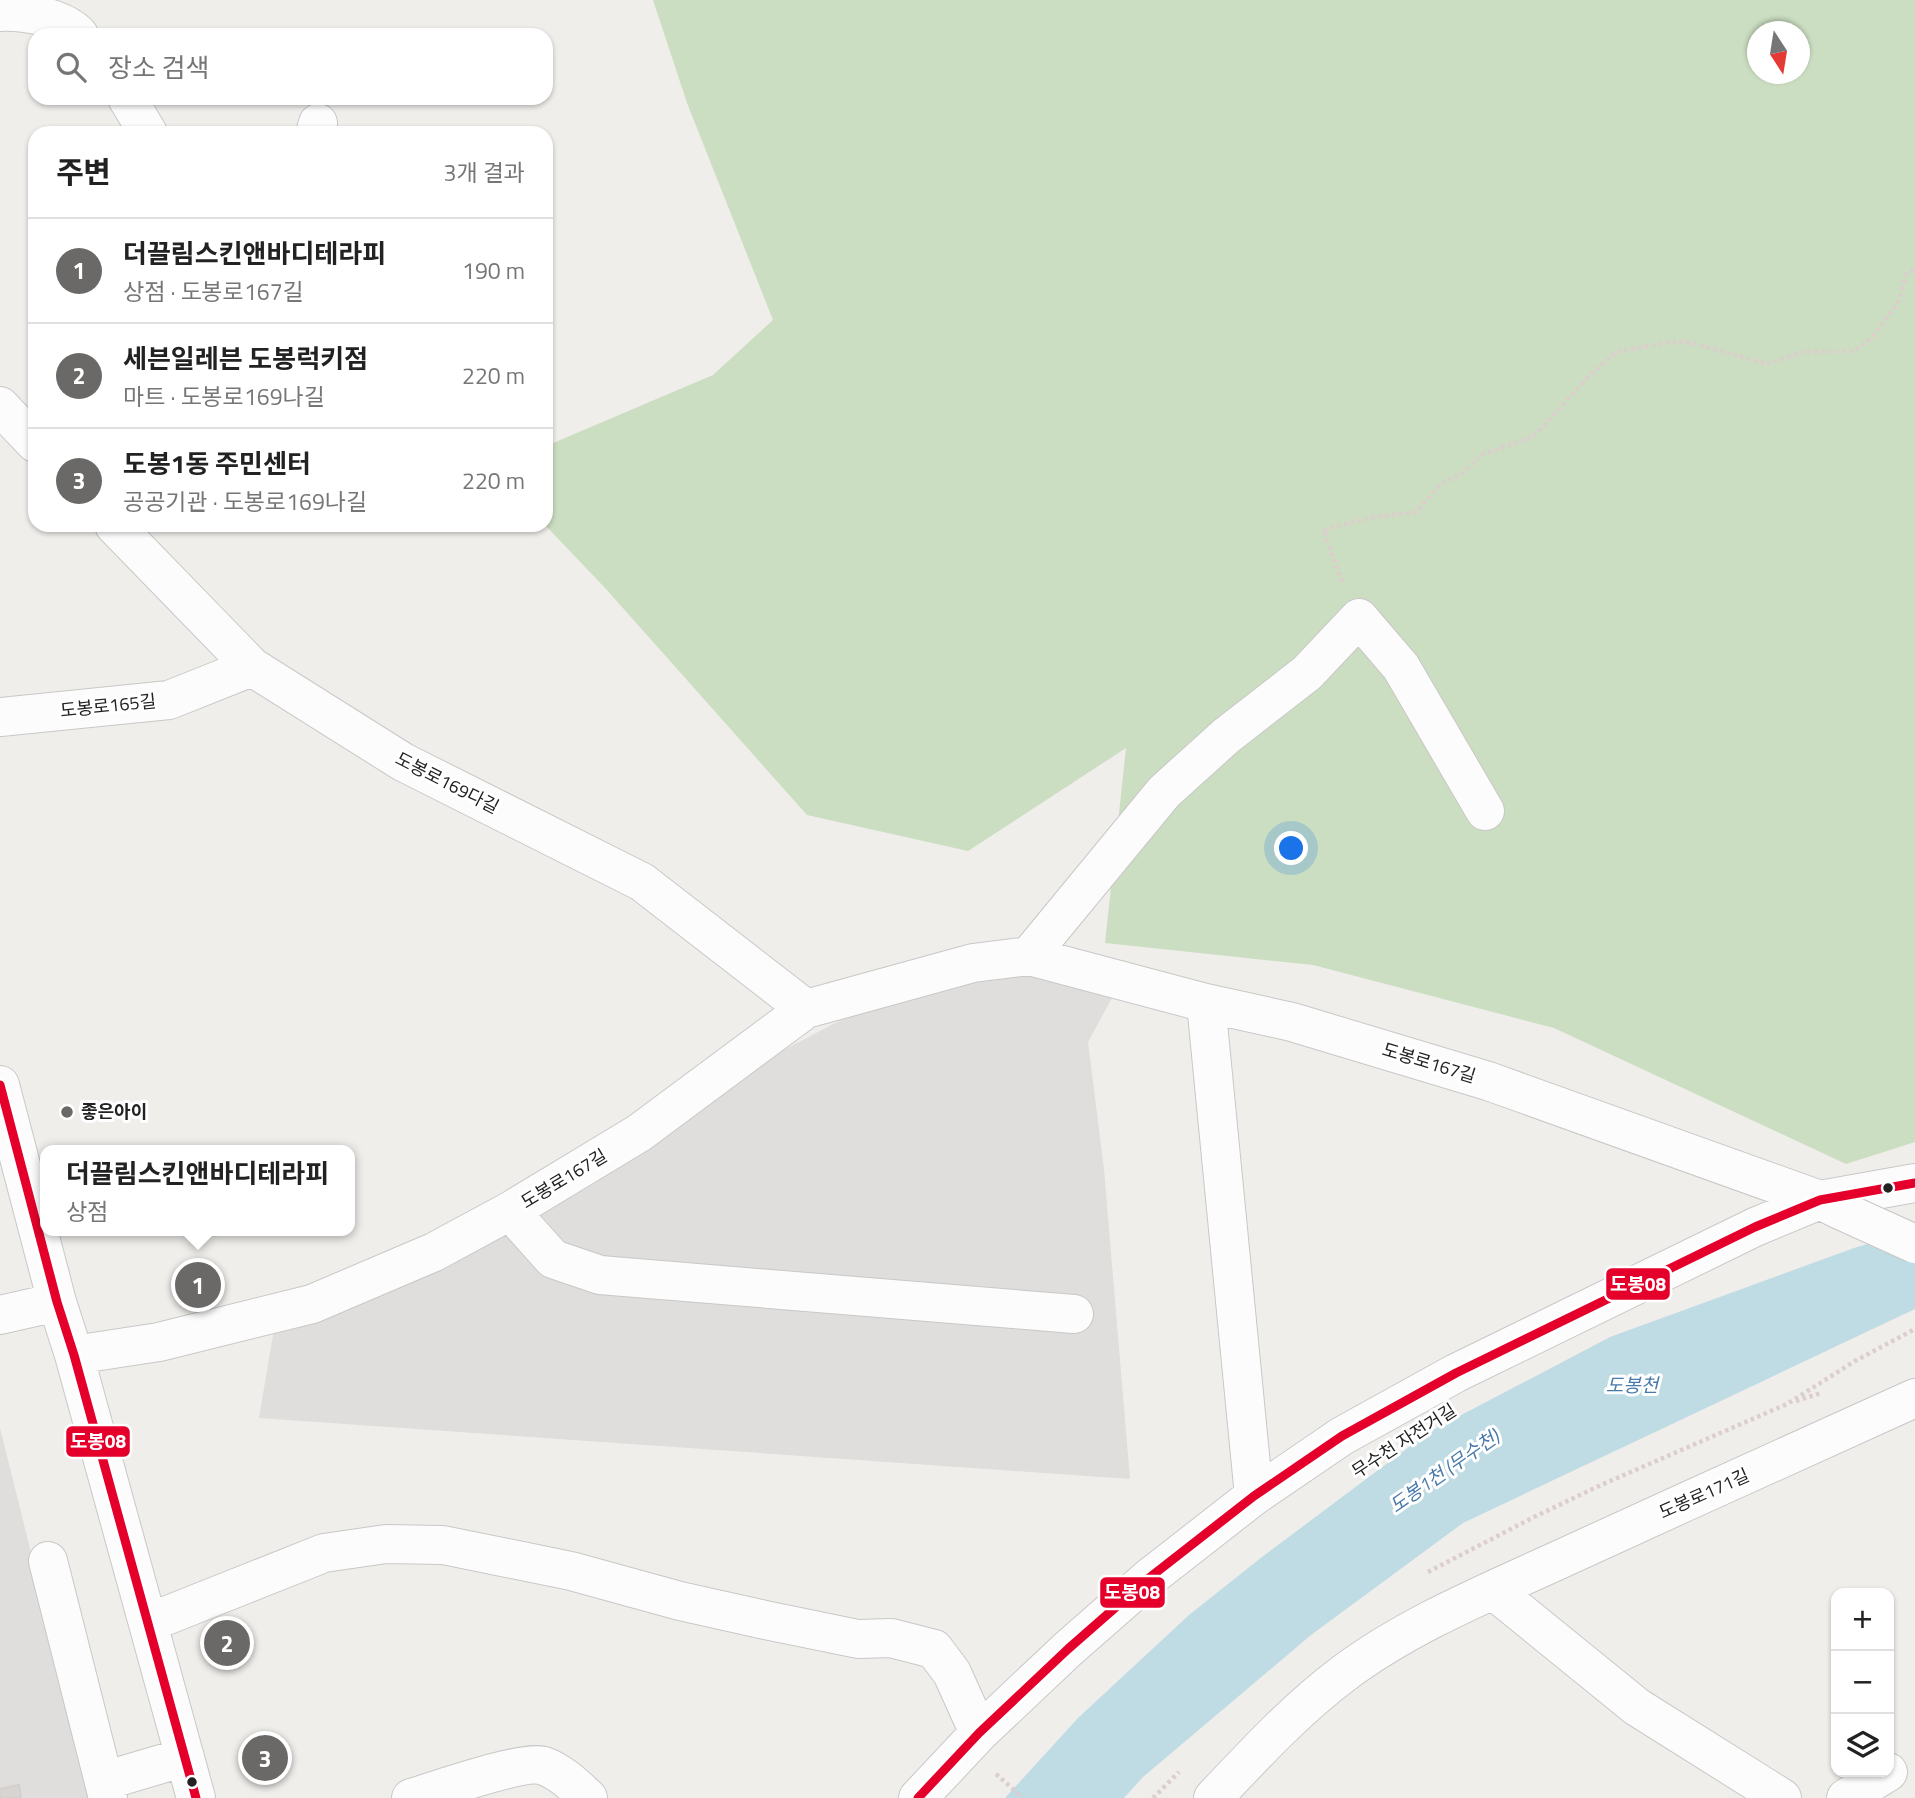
<!DOCTYPE html>
<html lang="ko">
<head>
<meta charset="utf-8">
<style>
  body { margin:0; font-family:"Titillium Web","Noto Sans KR",sans-serif; background:#f6f6f6; color:#222 }
  .controls { position:absolute; right:21px; bottom:21px; display:grid; overflow:hidden; border-radius:14px; box-shadow:0 2px 5px #0004 }
  .controls button { width:63px; height:63px; display:grid; place-items:center; padding:0; border:0; border-bottom:2px solid #e0e0e0; background:#fff; color:#222; font:35px sans-serif }
  .compass { position:absolute; left:1747px; top:21px; width:63px; height:63px; border-radius:50%; background:#fff; box-shadow:0 2px 5px #0004; rotate:168deg }
  .you { position:absolute; left:1292px; top:849px; width:24px; height:24px; margin:-18px; border:5px solid #fff; border-radius:50%; background:#1a73e8; box-shadow:0 0 0 10px #1a73e833 }
  .badge { display:grid; place-items:center; width:46px; height:46px; border-radius:50%; background:#6a6968; color:#fff; font-size:23px; font-weight:700 }
  .pin { position:absolute; translate:-50% -50%; border:4px solid #fff; box-shadow:0 2px 7px #0006 }
  .popup { position:absolute; left:40px; top:1145px; width:315px; height:91px; box-sizing:border-box; display:grid; place-content:center; border-radius:14px; background:#fff; filter:drop-shadow(0 2px 5px #0005); font-size:23px; white-space:nowrap; color:#767676 }
  .popup b { font-size:26px; color:#222 }
  .popup::after { content:''; position:absolute; left:50%; top:100%; margin-left:-14px; border:14px solid transparent; border-top-color:#fff }
  .list { margin:0; padding:0; list-style:none }
  h2 { display:flex; justify-content:space-between; align-items:center; height:91px; margin:0; padding:0 28px; font-size:30px }
  h2 small { font-size:23px; font-weight:400; color:#767676 }
  .list li { display:grid; grid-template-columns:46px 1fr auto; gap:21px; align-items:center; box-sizing:border-box; height:105px; padding:0 28px; border-top:2px solid #e0e0e0 }
  .list b { display:block; font-size:26px; white-space:nowrap }
  .list p { margin:0; font-size:23px; white-space:nowrap; color:#767676 }
  .list em { font-size:23px; font-style:normal; color:#767676 }
  .icon { flex:none; width:38px; height:38px; fill:none; stroke:currentColor; stroke-width:2; stroke-linecap:round; stroke-linejoin:round }
  .map { position:relative; flex:none; width:1915px; height:1798px; overflow:hidden }
  .search { position:absolute; background:#fff; box-shadow:0 2px 5px #0004; left:28px; top:28px; width:525px; height:77px; display:flex; align-items:center; gap:18px; box-sizing:border-box; padding:0 24px; border-radius:21px; color:#767676; font-size:26px }
  .panel { position:absolute; background:#fff; box-shadow:0 2px 5px #0004; left:28px; top:126px; width:525px; height:406px; border-radius:21px }
  .map>svg:first-child { display:block }
  .residential { fill:#dfdedc }
  .forest { fill:#cbdec1; fill-rule:evenodd }
  .water { fill:#bfdbe3 }
  .building { fill:#d7d4d2; stroke:#d3d0cc; stroke-width:2 }
  .lines { fill:none; stroke-linecap:round; stroke-linejoin:round }
  .minor-casing { stroke:#c9c8c7; stroke-width:40 }
  .path { stroke:#dccecd; stroke-width:4.5; stroke-dasharray:3.5 3.5; stroke-linecap:butt }
  .minor { stroke:#fdfcfc; stroke-width:38 }
  .minor-bridge-casing { stroke:#c9c8c7; stroke-width:40; stroke-linecap:butt }
  .minor-bridge { stroke:#fdfcfc; stroke-width:38 }
  .bus-1-casing { stroke:#fff; stroke-width:14 }
  .bus-1 { stroke:#e4002b; stroke-width:9 }
  .poi-dot { fill:#6a6968; stroke:#fff; stroke-width:2.5 }
  .bus-dot { fill:#222; stroke:#fff; stroke-width:2.5 }
  .labels { text-anchor:middle; stroke-width:6; stroke-linejoin:round; paint-order:stroke }
  .street-label { font-size:18px; fill:#222; stroke:#fff }
  .poi-label { font-size:18px; font-weight:bold; fill:#222; stroke:#fff; text-anchor:start }
  .water-label { font-size:19px; font-style:italic; fill:#4a7aab; stroke:#fff }
  .line-badge { stroke:#fff; stroke-width:2.5 }
  .badge-label { font-size:19px; text-anchor:middle; font-weight:bold; fill:#fff }
</style>
</head>
<body>
<div class="map">
<svg width="1915" height="1798" viewBox="0 0 1915 1798">
  <rect width="100%" height="100%" fill="#f0eeeb"/>
  <path class="residential" d="M983,968l141,8 -36,66 16,127 26,310 -871,-61 17,-101 563,-296z
    M0,1428l92,370h-92z"/>
  <path class="forest" d="M653,0h1262v1142l-69,22 -292,-136 -241,-63 -208,-22 21,-195 -158,103 -161,-36 -201,-226 -61,-64 1,-79 167,-71 60,-55 -86,-217zM1758,32h42v42h-42z"/>
  <path class="water" d="M1915,1230v79l-452,214 -152,112 -168,142 -19,21h-119l73,-80 111,-103 73,-58 167,-125 181,-95 244,-89z"/>
  <path class="building" d="M19,1785l2,13h-21v-9z"/>
  <g class="lines">
    <g class="minor-casing">
      <path id="minor" d="M0,12c23,-1 63,5 79,23
        M127,98l21,35
        M315,133l3,-10
        M0,406l35,37
        M114,525l138,142 151,95 239,120 164,127
        M0,717l169,-17 83,-33
        M1029,956l135,-164 62,-56 81,-63 52,-55 42,49 84,144
        M1206,1003l48,493
        M0,1085l57,217 17,53 122,443
        M510,1211l43,48 47,16 474,39
        M0,1315l57,-13
        M74,1355l85,-13 153,-38 122,-52 76,-41 129,-78 167,-124 167,-46 56,-7 177,47 86,19 196,59 332,119 20,10
        M48,1561l60,237
        M1493,1590l144,117 145,91
        M148,1623l176,-70 62,-9 57,1 128,26 109,30 85,19 93,19 33,-1 43,11 18,24 27,60
        M104,1781l81,-24
        M411,1798c24,-7 114,-39 133,-32 17,6 31,20 44,32
        M918,1798l61,-65 89,-84 81,-71 105,-82 88,-60 114,-63 299,-146 65,-27 95,-17
        M1213,1798c41,-43 82,-88 130,-124 65,-49 146,-82 220,-116 117,-54 235,-107 352,-160
        M1846,1798l42,-26"/>
    </g>
    <path class="path" d="M1342,582l-19,-52 46,-12 47,-6 25,-28 20,-10 22,-20 50,-17 59,-64 24,-21 62,-11 18,3 71,20 36,-12 50,-1 18,-12 27,-36 8,-28 9,-7
      M1796,1401l25,-8
      M1428,1572l106,-55 67,-32 186,-81 68,-43 60,-32
      M996,1774l27,24
      M1153,1798l26,-26"/>
    <use href="#minor" class="minor"/>
    <g class="minor-bridge-casing">
      <path id="minor-bridge" d="M1840,1210l75,34"/>
    </g>
    <use href="#minor-bridge" class="minor-bridge"/>
    <g class="bus-1-casing">
      <path id="bus-1" d="M0,1085l57,217 17,53 122,443
        M918,1798l61,-65 89,-84 81,-71 105,-82 88,-60 114,-63 299,-146 65,-27 95,-17"/>
    </g>
    <use href="#bus-1" class="bus-1"/>
  </g>
  <circle class="poi-dot" cx="67" cy="1112" r="7"/>
  <g class="bus-dot">
    <circle cx="1888" cy="1188" r="6"/>
    <circle cx="192" cy="1782" r="6"/>
  </g>
  <g class="labels">
    <g class="street-label">
      <text transform="translate(108 706) rotate(-6)" y="6">도봉로165길</text>
      <text transform="translate(447 783) rotate(27)" y="6">도봉로169다길</text>
      <text transform="translate(1429 1063) rotate(17)" y="6">도봉로167길</text>
      <text transform="translate(564 1179) rotate(-31)" y="6">도봉로167길</text>
      <text transform="translate(1404 1441) rotate(-33)" y="6">무수천 자전거길</text>
      <text transform="translate(1704 1494) rotate(-24)" y="6">도봉로171길</text>
    </g>
    <g class="poi-label">
      <text x="81" y="1118">좋은아이</text>
    </g>
    <g class="water-label">
      <text x="1632" y="1392">도봉천</text>
      <text transform="translate(1444 1471) rotate(-35)" y="7">도봉1천 (무수천)</text>
    </g>
  </g>
  <g class="line-badge">
    <rect x="1605" y="1267" width="66" height="34" rx="7" fill="#e4002b"/>
    <rect x="65" y="1425" width="66" height="33" rx="7" fill="#e4002b"/>
    <rect x="1099" y="1576" width="67" height="33" rx="7" fill="#e4002b"/>
  </g>
  <g class="badge-label">
    <text x="1638" y="1291">도봉08</text>
    <text x="98" y="1448">도봉08</text>
    <text x="1132" y="1599">도봉08</text>
  </g>
</svg>
<div class="controls">
<button>+</button>
<button>−</button>
<button><svg class="icon" aria-label="layers" viewBox="0 0 24 24"><path d="M12 4l9 5-9 5-9-5zM3 14l9 5 9-5"/></svg></button>
</div>
<svg class="compass" viewBox="-18 -18 36 36"><path d="M0-13l5 13h-10z" fill="#e53935"/><path d="M0 13l5-13h-10z" fill="#767676"/></svg>
<div class="you"></div>
<div class="pin badge" style="left:198px;top:1285px">1</div>
<div class="popup"><b>더끌림스킨앤바디테라피</b>상점</div>
<div class="pin badge" style="left:227px;top:1643px">2</div>
<div class="pin badge" style="left:265px;top:1758px">3</div>
<div class="search"><svg class="icon" aria-label="search" viewBox="0 0 24 24"><circle cx="10" cy="10" r="6"/><path d="M15 15l6 6"/></svg>장소 검색</div>
<section class="panel">
<h2>주변<small>3개 결과</small></h2>
<ul class="list">
<li><span class="badge">1</span><div><b>더끌림스킨앤바디테라피</b><p>상점 · 도봉로167길</p></div><em>190 m</em></li>
<li><span class="badge">2</span><div><b>세븐일레븐 도봉럭키점</b><p>마트 · 도봉로169나길</p></div><em>220 m</em></li>
<li><span class="badge">3</span><div><b>도봉1동 주민센터</b><p>공공기관 · 도봉로169나길</p></div><em>220 m</em></li>
</ul>
</section>
</div>
</body>
</html>
